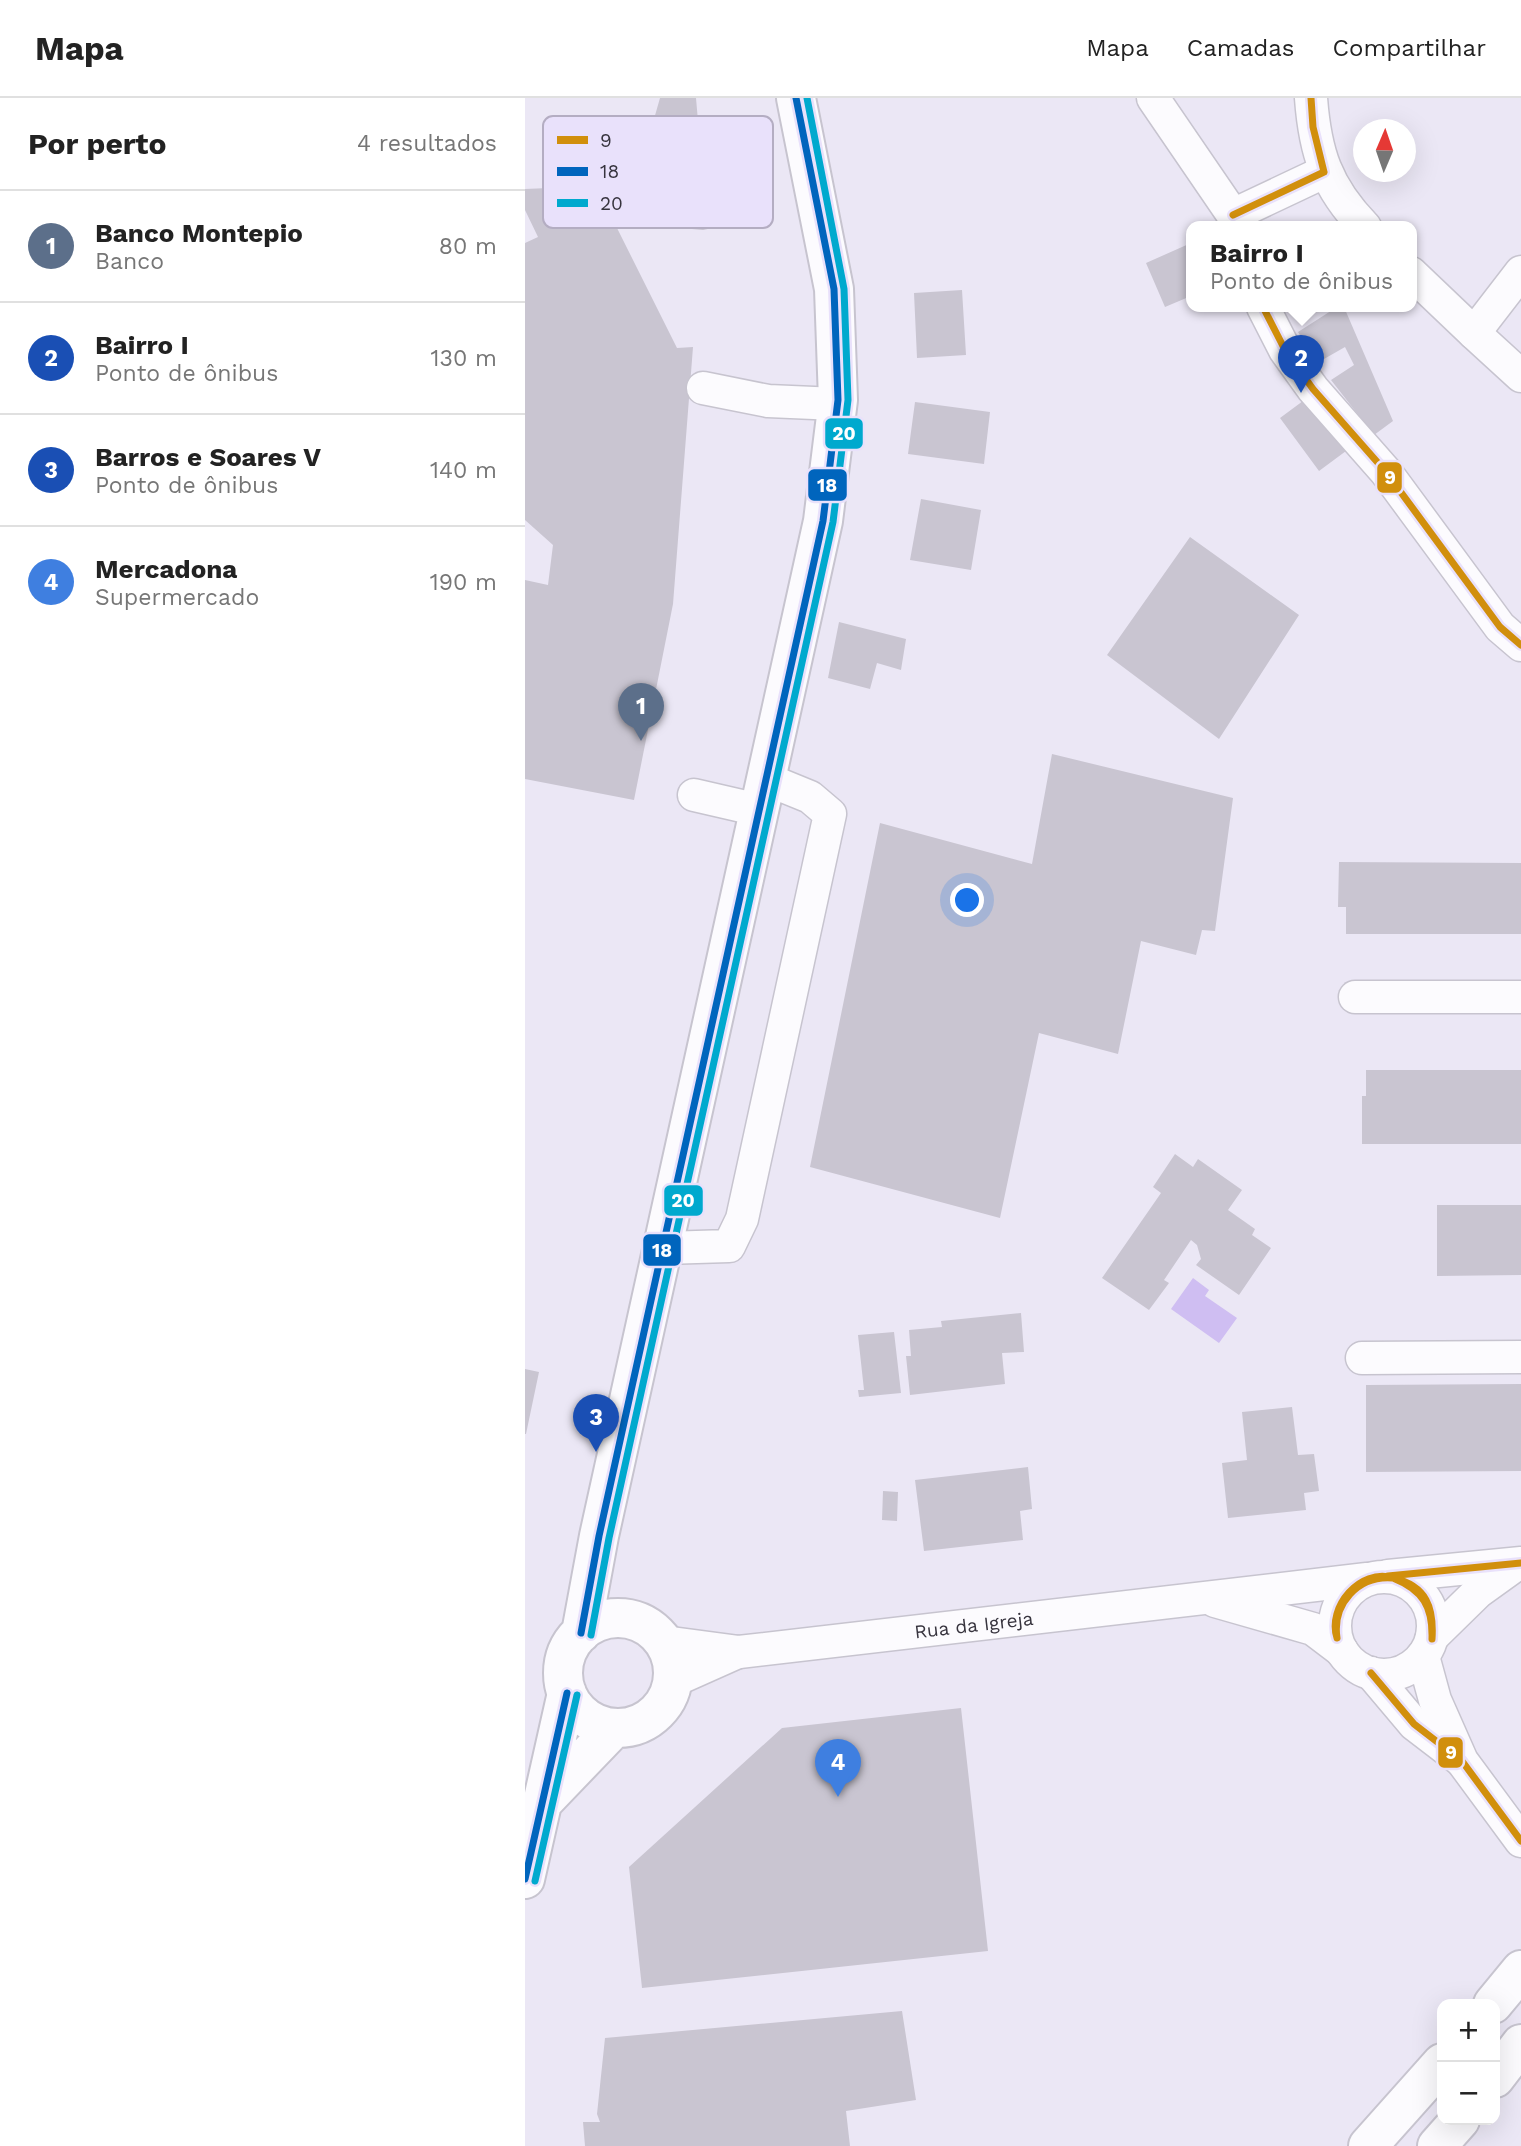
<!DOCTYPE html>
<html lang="pt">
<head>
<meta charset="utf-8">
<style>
  body { margin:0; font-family:"Work Sans",sans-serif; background:#f2f2f2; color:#222 }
  .controls { position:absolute; right:21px; bottom:21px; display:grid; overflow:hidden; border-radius:14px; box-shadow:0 7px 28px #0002 }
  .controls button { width:63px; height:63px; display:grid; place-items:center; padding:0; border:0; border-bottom:2px solid #e0e0e0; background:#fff; color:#222; font:35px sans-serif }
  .compass { position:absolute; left:828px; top:21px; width:63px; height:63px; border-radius:50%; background:#fff; box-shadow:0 7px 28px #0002; rotate:2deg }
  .you { position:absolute; left:443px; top:803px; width:24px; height:24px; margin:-18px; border:5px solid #fff; border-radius:50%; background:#1a73e8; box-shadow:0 0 0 10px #1a73e833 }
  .badge { display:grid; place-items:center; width:46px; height:46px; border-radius:50%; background:#7c3aed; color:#fff; font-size:23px; font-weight:700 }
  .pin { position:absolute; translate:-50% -58px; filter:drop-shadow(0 2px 4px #0008) }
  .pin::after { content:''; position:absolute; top:37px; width:24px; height:21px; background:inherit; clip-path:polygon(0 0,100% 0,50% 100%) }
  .popup { position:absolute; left:661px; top:123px; width:231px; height:91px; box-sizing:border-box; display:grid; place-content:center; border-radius:14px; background:#fff; filter:drop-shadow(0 2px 5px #0005); font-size:23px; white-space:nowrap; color:#767676 }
  .popup b { font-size:26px; color:#222 }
  .popup::after { content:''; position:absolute; left:50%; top:100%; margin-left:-14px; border:14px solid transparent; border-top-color:#fff }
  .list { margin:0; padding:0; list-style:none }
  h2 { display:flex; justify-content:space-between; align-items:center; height:91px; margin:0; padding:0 28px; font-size:30px }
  h2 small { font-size:23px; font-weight:400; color:#767676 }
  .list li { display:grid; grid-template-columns:46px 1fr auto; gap:21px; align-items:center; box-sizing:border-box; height:112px; padding:0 28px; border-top:2px solid #e0e0e0 }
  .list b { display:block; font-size:26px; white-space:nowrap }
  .list p { margin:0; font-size:23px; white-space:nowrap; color:#767676 }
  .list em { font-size:23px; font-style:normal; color:#767676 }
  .map { position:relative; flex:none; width:996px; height:2048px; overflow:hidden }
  header { display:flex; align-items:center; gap:42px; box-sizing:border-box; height:98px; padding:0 35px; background:#fff; border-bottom:2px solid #e0e0e0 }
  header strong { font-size:33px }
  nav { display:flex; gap:38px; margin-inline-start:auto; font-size:24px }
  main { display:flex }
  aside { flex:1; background:#fff }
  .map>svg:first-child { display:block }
  .water { fill:#cfbef2 }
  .building { fill:#c9c5d1 }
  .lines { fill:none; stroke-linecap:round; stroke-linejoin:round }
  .minor-casing { stroke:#c7c4cf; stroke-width:35 }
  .major-casing { stroke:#c7c4cf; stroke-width:42 }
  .highway-casing { stroke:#c7c4cf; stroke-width:42 }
  .minor { stroke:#fcfbfe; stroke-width:32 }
  .major { stroke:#fcfbfe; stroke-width:38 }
  .highway { stroke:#fcfbfe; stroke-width:38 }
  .bus-1-casing { stroke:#e9e1fb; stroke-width:12 }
  .bus-2-casing { stroke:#e9e1fb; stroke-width:12 }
  .bus-3-casing { stroke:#e9e1fb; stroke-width:12 }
  .bus-1 { stroke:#d18f0c; stroke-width:7 }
  .bus-2 { stroke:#0065bd; stroke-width:7 }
  .bus-3 { stroke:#00a9ce; stroke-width:7 }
  .labels { text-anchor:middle; stroke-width:6; stroke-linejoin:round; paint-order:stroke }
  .street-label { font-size:19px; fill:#37343e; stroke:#e9e1fb }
  .key { fill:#e9e1fb; stroke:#b4adc2; stroke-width:2 }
  .key-label { font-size:19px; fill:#37343e }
  .line-badge { stroke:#e9e1fb; stroke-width:2.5 }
  .badge-label { font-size:19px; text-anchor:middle; font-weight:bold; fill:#fff }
</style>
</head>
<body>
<header>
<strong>Mapa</strong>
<nav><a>Mapa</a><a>Camadas</a><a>Compartilhar</a></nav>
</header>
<main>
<aside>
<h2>Por perto<small>4 resultados</small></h2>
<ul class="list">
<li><span class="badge" style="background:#5c6f8a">1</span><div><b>Banco Montepio</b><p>Banco</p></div><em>80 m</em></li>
<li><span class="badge" style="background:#1a4fb4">2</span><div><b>Bairro I</b><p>Ponto de ônibus</p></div><em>130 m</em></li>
<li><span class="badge" style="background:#1a4fb4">3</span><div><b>Barros e Soares V</b><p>Ponto de ônibus</p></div><em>140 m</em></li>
<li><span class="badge" style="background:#3f7fe0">4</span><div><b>Mercadona</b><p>Supermercado</p></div><em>190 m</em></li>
</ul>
</aside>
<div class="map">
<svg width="996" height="2048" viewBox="0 0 996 2048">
  <rect width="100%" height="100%" fill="#ebe7f5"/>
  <path class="water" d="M668,1180l16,12 -4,6 32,22 -18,25 -48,-34z"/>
  <path class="building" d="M135,0h36l4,46h37l13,76 -47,10 -11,-1 -15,-81 -31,-1z
    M71,88l81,162 16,-1 -20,257 -39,196 -109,-21v-199l23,5 5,-40 -28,-25v-277l13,-6 -13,-27v-21z
    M666,145v53l-26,11 -19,-44z
    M437,192l4,65 -49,3 -3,-65z
    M812,209h7l49,114 -19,14 -43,-55 23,-15 -9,-18 -28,16 -19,-31z
    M782,300l39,53 -27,20 -39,-53z
    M390,304l75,10 -6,52 -76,-10z
    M396,401l60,11 -10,60 -61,-10z
    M665,439l109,78 -80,124 -112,-84z
    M314,524l67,17 -5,31 -24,-7 -7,26 -42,-11z
    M527,656l181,44 -18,133 -13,-1 -6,25 -55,-14 -23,113 -79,-21 -39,185 -190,-51 70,-344 152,41z
    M814,764l182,1v71h-175v-27h-8z
    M841,972h155v74h-159v-48h4z
    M650,1056l18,13 5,-8 44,31 -14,20 27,19 -3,6 19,13 -32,47 -43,-30 5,-6 -4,-14 -6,-5 -27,40 5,3 -20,27 -47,-32 59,-85 -8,-6z
    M912,1107h84v70l-84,1z
    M496,1215l3,39 -22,1 3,31 -95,11 -4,-39h5l-2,-26 33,-3 -1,-6z
    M369,1234l7,61 -42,4 -1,-7h6l-6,-55z
    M0,1271l14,3 -13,62h-1z
    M996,1286v87l-155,1v-87z
    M767,1309l6,48 16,-1 5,37 -15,2 2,17 -78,8 -6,-55 25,-3 -5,-48z
    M503,1369l4,42 -12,2 3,29 -99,11 -9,-71z
    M358,1393l15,1 -1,29 -15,-1z
    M436,1610l27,243 -346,37 -13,-121 153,-139z
    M377,1913l14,89 -70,11 4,35h-265l-2,-24h17l-3,-8 8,-76z"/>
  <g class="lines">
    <g class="minor-casing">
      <g id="minor">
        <path d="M628,0l80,117 1,12"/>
        <path d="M786,0c4,54 15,89 54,129"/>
        <path d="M708,117l91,-43"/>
        <path d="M886,175l63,60 47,-61"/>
        <path d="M738,209l22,43 28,39 73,83 114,155 21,18"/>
        <path d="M949,235l47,43"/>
        <path d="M178,290l65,13 69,3"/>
        <path d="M169,697l65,15"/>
        <path d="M830,899h166"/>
        <path d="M139,1150l65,-2 13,-27 88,-405 -20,-17 -44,-18"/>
        <path d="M837,1260l159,-1"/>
        <path d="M863,1478l133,-13"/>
        <circle cx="859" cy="1528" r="49"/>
        <path d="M690,1503l98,28 29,22"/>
        <path d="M907,1539l46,-45 39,-28"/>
        <path id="s1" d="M139,1544l75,10 628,-73"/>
        <path d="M898,1558l12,44 27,61 59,80"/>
        <path d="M846,1575l43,51 47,36"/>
        <path d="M148,1583l65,-29"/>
      </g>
    </g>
    <g class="major-casing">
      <path id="major" d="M38 1575a55 55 0 1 1 110 0a55 55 0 1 1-110 0Z
        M56,1535l18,-97 224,-1015 15,-121 -4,-111 -38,-191
        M17,1705l72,-75
        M0,1781l42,-186"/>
    </g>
    <g class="highway-casing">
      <path id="highway" d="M968,1906l28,-34
        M970,1980l26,-34
        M843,2048l74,-83
        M912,2048l23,-26"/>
    </g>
    <use href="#minor" class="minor"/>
    <use href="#major" class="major"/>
    <use href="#highway" class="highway"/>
    <g class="bus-1-casing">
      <path id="bus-1" d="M786,0l2,29 11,45
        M708,117l91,-43
        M738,209l22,43 28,39 73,83 114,155 21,18
        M863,1478l133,-13
        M868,1480c34,8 41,30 39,61
        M868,1480c30,12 40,29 39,61
        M812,1540c-10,-31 23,-70 56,-60
        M812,1540c-5,-34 21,-63 56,-60
        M846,1575l43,51 48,37 59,80"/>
    </g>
    <g class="bus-2-casing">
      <path id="bus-2" d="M56,1535l18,-97 224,-1015 15,-121 -4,-111 -38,-191
        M0,1781l42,-186"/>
    </g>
    <g class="bus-3-casing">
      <path id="bus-3" d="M66,1537l18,-97 224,-1016 15,-122 -4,-111 -37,-191
        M10,1783l42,-186"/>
    </g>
    <use href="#bus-1" class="bus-1"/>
    <use href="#bus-2" class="bus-2"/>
    <use href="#bus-3" class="bus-3"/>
  </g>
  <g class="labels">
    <g class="street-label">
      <text dy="7" stroke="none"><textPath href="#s1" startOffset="312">Rua da Igreja</textPath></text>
    </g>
  </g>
  <rect x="18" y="18" width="230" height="112" rx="10" class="key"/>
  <rect x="32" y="38" width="31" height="8" fill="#d18f0c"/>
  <rect x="32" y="69" width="31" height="9" fill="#0065bd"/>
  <rect x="32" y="101" width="31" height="8" fill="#00a9ce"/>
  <g class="key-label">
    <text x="75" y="49">9</text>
    <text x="75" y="80">18</text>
    <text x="75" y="112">20</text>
  </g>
  <g class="line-badge">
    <rect x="299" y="319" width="40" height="33" rx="7" fill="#00a9ce"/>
    <rect x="851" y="363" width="27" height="33" rx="7" fill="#d18f0c"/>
    <rect x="282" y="370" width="41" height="34" rx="7" fill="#0065bd"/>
    <rect x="138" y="1086" width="41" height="33" rx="7" fill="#00a9ce"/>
    <rect x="117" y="1135" width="40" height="34" rx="7" fill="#0065bd"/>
    <rect x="912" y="1638" width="27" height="33" rx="7" fill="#d18f0c"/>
  </g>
  <g class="badge-label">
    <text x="319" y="342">20</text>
    <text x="865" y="386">9</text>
    <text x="302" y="394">18</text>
    <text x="158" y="1109">20</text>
    <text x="137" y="1159">18</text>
    <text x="926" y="1661">9</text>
  </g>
</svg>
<div class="controls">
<button>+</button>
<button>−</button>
</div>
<svg class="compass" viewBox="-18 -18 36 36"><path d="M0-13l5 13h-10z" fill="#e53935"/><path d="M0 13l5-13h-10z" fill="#767676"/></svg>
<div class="you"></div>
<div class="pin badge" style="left:116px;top:643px;background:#5c6f8a">1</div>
<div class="pin badge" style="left:776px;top:295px;background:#1a4fb4">2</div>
<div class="popup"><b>Bairro I</b>Ponto de ônibus</div>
<div class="pin badge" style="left:71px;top:1354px;background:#1a4fb4">3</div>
<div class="pin badge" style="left:313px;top:1699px;background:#3f7fe0">4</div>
</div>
</main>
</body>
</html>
